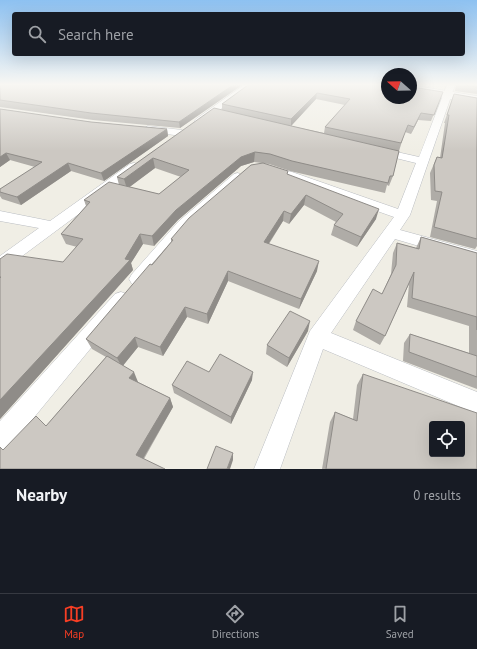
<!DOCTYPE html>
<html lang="en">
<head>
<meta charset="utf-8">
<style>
  body { margin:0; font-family:"PT Sans",sans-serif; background:#242831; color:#f1f3f6 }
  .controls { position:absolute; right:12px; bottom:12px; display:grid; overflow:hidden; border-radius:4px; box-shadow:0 4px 16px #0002 }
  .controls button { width:36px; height:36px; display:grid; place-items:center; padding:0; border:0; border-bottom:1px solid #363941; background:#171b24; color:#f1f3f6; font:20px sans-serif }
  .compass { position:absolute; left:381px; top:68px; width:36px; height:36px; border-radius:50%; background:#171b24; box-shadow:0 4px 16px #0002; rotate:290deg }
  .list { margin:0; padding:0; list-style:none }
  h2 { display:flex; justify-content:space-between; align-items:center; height:52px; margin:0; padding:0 16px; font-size:17px }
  h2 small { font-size:13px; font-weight:400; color:#9ea1a6 }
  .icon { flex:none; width:22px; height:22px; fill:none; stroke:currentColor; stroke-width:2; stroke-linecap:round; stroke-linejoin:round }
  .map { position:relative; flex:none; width:477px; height:469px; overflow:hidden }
  .search { position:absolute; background:#171b24; box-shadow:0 4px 16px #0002; left:12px; right:12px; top:12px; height:44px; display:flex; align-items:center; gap:10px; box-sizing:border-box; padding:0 14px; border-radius:4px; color:#9ea1a6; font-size:15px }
  .sheet { height:124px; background:#171b24 }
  nav { display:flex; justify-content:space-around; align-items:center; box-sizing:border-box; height:56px; border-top:1px solid #363941; background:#171b24; font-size:11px; color:#9ea1a6 }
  nav a { display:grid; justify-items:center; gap:2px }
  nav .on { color:#f73e24 }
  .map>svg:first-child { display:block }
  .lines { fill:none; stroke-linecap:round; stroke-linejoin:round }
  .street-casing { stroke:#babdc2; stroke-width:1 }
  .secondary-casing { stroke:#babec4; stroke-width:1 }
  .street { fill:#fff; fill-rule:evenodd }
  .secondary { fill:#fff; fill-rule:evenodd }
  .wall { fill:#afaca7; fill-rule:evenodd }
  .shaded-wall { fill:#8f8c88 }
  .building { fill:#ccc8c2; stroke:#8f8c88; fill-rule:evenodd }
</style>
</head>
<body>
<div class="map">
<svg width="477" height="469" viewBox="0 0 477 469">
  <rect width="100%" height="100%" fill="#f0eee5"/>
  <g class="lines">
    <g class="street-casing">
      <path id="street" d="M244,85h9l-51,38h-6l-2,-2 2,-2z
        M447,85h8l-45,130 -10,15 77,21v12l-82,-24 -64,94 146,59v22l-154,-65 -43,120h-26l56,-138 84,-114 -110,-39 -2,-3 6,-4 4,1 106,37 18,-46 -41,-10 -2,-2 6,-3 40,9z
        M148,126l34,4 5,3 -5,3 -38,-5 -1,-2z
        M134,163l4,1 2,3 -2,3 -132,98 -6,2v-14l39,-28 -39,-7v-10l50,10 80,-57z
        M238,173l6,4 -2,3 -53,47 -45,57 -6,2 -6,-2 -3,-5 3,-5 47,-53 55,-47z
        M121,292l6,2 3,5 -3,5 -118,144 -9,3v-30l115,-127z"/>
    </g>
    <g class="secondary-casing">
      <path id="secondary" d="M411,85l66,11v8l-66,-12z"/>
    </g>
    <use href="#street" class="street"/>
    <use href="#secondary" class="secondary"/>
  </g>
  <path class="wall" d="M0,85h242l-62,43 -87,-8 -93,-13z
    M248,85l164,2 31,5 -12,29 -13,-1 -7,14 -6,-2 -6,19 -6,25 -4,10 -2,-1 -2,8 -95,-22 -21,-7 -15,-2 -13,4 -63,54 -24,26 -11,-2 -12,19 2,7 -133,149v-160l63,3 14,-15 -11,-3 -5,-10 25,-28 -2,-6 35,-15 -2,-8 105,-67v-6zM316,99l29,6 -20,22 -1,6 -33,-7zM155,168l26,9 -22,17 -30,-7z
    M456,85h21v9l-22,-3z
    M454,94l23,4v148l-2,3 -45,-12 7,-36 -6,-1 -1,-27 7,-16 3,1 5,-35h-1z
    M0,109l91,13 76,7 1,7 -64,45 -33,-10 -50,34 -19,-6 -2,-3v-7l35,-22 -25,-7 -10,7z
    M288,175l88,44 -19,28 -26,-12 3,-10 2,-3 -32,-17 -15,19 -6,-3 -14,23 48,27 -18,38 -71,-28 -20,43 -21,-7 -24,39 -25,-9 -15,18 15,17 32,16 3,9 -29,52 -140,-10 42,-23 60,-69 -14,-8 -6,-10 85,-97v-3z
    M421,237l56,16v136l-74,-28 1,-18 6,-9 59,19v-27l-62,-19 2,-23 -24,52 -5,9 -27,-15 3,-9 26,-27 9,-20 2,-21 4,-10 19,5z
    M308,331l-21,36 -21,-13 1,-9z
    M209,372l43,8 -21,44 -57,-31 -2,-8z
    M363,374l114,95h-155l8,-47 5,-10 18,7 4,-34z"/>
  <path class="shaded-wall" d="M233,85h9l-62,43 -1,-6z
    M317,93l-1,6 -25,27v-7z
    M421,113l-3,7 -7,14 3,-7z
    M167,129l1,7 -64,45 -3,-8z
    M255,152l-1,10 -13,4 -63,54 -24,26 -2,-10 24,-26 65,-53z
    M6,153l4,7 -10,7v-10z
    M153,158l2,10 -28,21 -3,-10z
    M68,163l3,8 -50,34 -4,-8z
    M306,195l-2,10 -15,19 2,-10z
    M379,209l-3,10 -19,28 4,-10z
    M284,211l-1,10 -20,31 1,-10z
    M140,234l3,10 -12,19 2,7 -133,149v-19z
    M319,261l-2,10 -18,38 2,-10z
    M228,271v10l-20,43 -1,-10z
    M185,307l2,10 -24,39 -3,-9z
    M310,321l-2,10 -21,36 2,-9z
    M135,337l3,10 -16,20 -5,-9z
    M134,372l4,10 -4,6 -5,-10z
    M253,372l-1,8 -21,44v-7z
    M170,398l3,9 -32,55 -5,-7z
    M233,453v7l-3,9h-3z"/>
  <path class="building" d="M0,85h233l-54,37 -88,-9 -91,-13z
    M248,85h139v13h24v-13h1v2l31,5 -9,23 -13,-2 -7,14 -6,-2 -7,18 -76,-16 25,-28 -33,-6 -26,26 -69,-15z
    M465,85h12v2z
    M454,94l23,4v141l-43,-12 8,-35 -7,-1 -1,-26 3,-8 5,1 7,-43h-2z
    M214,108l185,43 -6,25h-3l-2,7 -96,-22 -22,-7 -15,-2 -14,5 -65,53 -24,26 -12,-2 -15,25 5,1 -130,140v-122l1,-1h-1v-18l7,-5 56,8 20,-23 -22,-5 29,-32 -6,-2 25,-18 50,12 30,-24 -36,-12 -29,21 -7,-2z
    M0,109l91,13 76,7 -66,44 -33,-10 -51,34 -17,-5v-3l42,-27 -36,-9 -6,4z
    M263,163l25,8 -1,3 92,35 -18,28 -27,-12 9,-11 -37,-19 -15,19 -7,-3 -20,31 55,19 -18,38 -73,-28 -21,43 -22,-7 -25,40 -25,-10 -18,21 -31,-19 64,-75 2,1 21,-25 -2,-1 18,-21 62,-53z
    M421,237l56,16v77v-13l-65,-19 2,-26 -29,64 -29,-15 17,-32 9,5 14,-29 1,-22 22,6z
    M290,311l20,10 -21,37 -22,-13z
    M410,334l67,22v21l-68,-25z
    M220,354l33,18 -22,45 -59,-32 15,-24 22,11z
    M107,356l27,16 -5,6 41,20 -34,57 29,14h-165v-22l3,3 33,-34 10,10z
    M363,374l114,39v56h-151l9,-57 22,9zM432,424h30v30h-30z
    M216,446l17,7 -6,16h-20z"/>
  <linearGradient id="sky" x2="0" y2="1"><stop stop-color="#8dc1f1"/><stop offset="0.56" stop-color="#f8f7f3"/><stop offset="1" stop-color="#f8f7f3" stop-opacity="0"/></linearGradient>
  <rect width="477" height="151" fill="url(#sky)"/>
</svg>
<div class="controls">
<button><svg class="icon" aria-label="locate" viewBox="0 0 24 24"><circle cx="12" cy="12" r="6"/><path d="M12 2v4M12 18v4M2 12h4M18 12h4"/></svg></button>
</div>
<svg class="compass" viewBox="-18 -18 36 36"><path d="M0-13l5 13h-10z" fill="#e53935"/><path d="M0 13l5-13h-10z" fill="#9ea1a6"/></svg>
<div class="search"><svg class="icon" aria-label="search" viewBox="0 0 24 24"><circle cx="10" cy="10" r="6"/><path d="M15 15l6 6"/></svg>Search here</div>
</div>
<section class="sheet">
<h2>Nearby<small>0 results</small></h2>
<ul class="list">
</ul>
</section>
<nav>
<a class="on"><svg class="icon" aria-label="map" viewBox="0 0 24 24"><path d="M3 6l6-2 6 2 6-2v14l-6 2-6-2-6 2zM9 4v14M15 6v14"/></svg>Map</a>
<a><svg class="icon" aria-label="directions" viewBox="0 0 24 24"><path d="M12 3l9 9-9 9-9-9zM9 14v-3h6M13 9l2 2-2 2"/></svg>Directions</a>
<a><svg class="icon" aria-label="saved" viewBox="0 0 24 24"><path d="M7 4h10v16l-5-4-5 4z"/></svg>Saved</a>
</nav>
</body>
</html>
